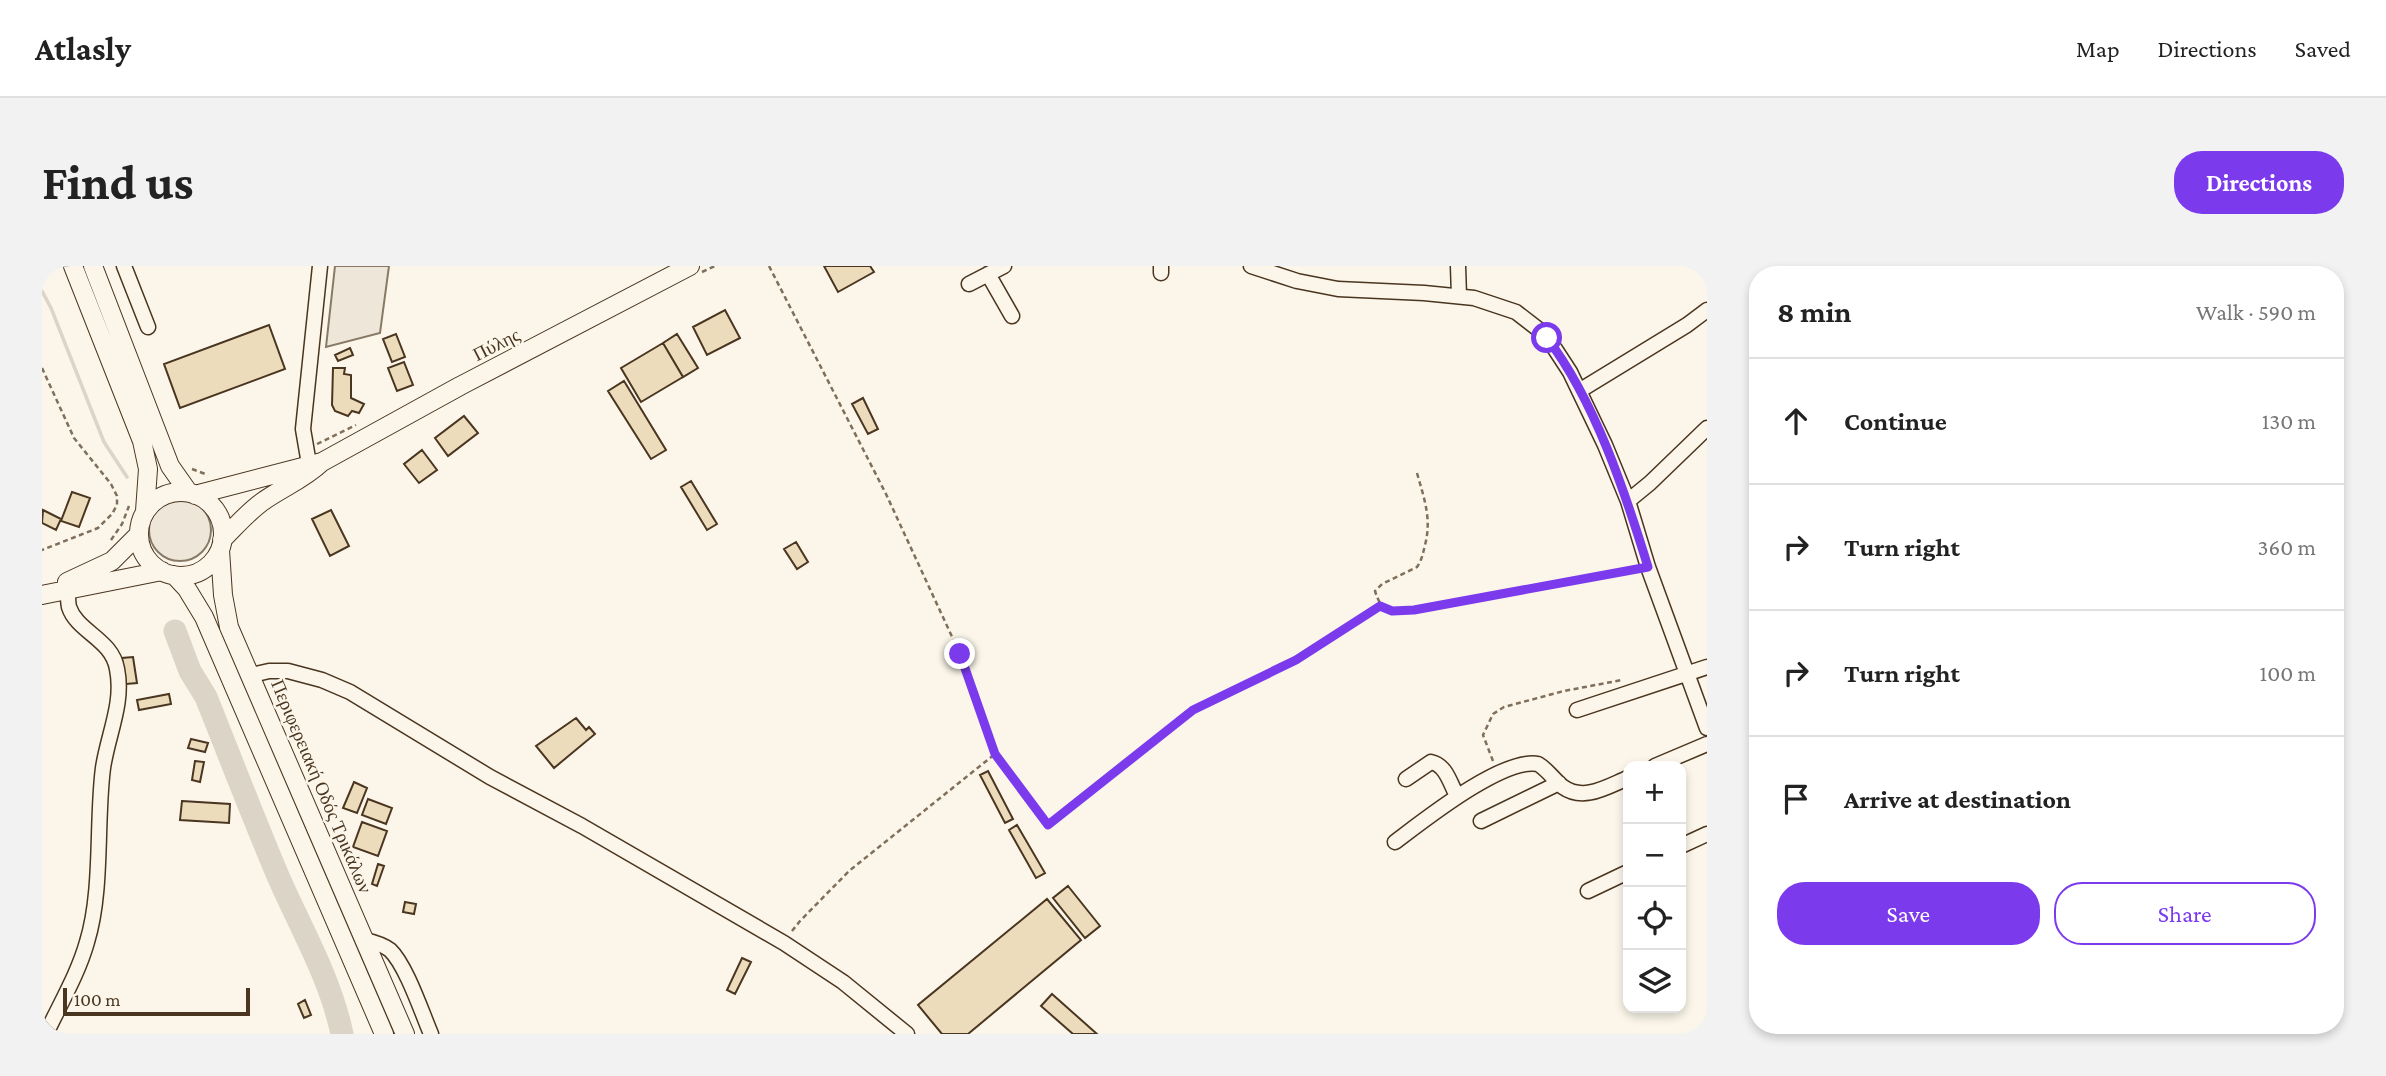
<!DOCTYPE html>
<html lang="en">
<head>
<meta charset="utf-8">
<style>
  body { margin:0; font-family:"Crimson Pro",serif; background:#f2f2f2; color:#222 }
  .controls { position:absolute; right:21px; bottom:21px; display:grid; overflow:hidden; border-radius:14px; box-shadow:0 4px 10px #0003 }
  .controls button { width:63px; height:63px; display:grid; place-items:center; padding:0; border:0; border-bottom:2px solid #e0e0e0; background:#fff; color:#222; font:35px sans-serif }
  .scale { position:absolute; left:21px; bottom:18px; width:187px; box-sizing:border-box; padding-left:7px; border:4px solid #4a3520; border-top:0; font-size:19px; line-height:24px; white-space:nowrap; color:#4a3520; -webkit-text-stroke:5px #fbf6e9; paint-order:stroke }
  .stop { position:absolute; width:21px; height:21px; margin:-16px; border:5px solid #7c3aed; border-radius:50%; background:#fff }
  .stop.end { background:#7c3aed; border-color:#fff; box-shadow:0 2px 7px #0008 }
  .list { margin:0; padding:0; list-style:none }
  h2 { display:flex; justify-content:space-between; align-items:center; height:91px; margin:0; padding:0 28px; font-size:30px }
  h2 small { font-size:23px; font-weight:400; color:#767676 }
  .list li { display:grid; grid-template-columns:46px 1fr auto; gap:21px; align-items:center; box-sizing:border-box; height:126px; padding:0 28px; border-top:2px solid #e0e0e0 }
  .list b { display:block; font-size:26px; white-space:nowrap }
  .list em { font-size:23px; font-style:normal; color:#767676 }
  .actions { display:flex; gap:14px; padding:21px 28px }
  .actions a { flex:1; padding:16px 0; border:2px solid #7c3aed; border-radius:28px; text-align:center; font-size:24px; color:#7c3aed }
  .actions .main { background:#7c3aed; color:#fff }
  .icon { flex:none; width:38px; height:38px; fill:none; stroke:currentColor; stroke-width:2; stroke-linecap:round; stroke-linejoin:round }
  .map { position:relative; flex:none; width:1665px; height:768px; overflow:hidden; border-radius:28px }
  header { display:flex; align-items:center; gap:42px; box-sizing:border-box; height:98px; padding:0 35px; background:#fff; border-bottom:2px solid #e0e0e0 }
  header strong { font-size:33px }
  nav { display:flex; gap:38px; margin-inline-start:auto; font-size:24px }
  .intro { display:flex; align-items:center; justify-content:space-between; box-sizing:border-box; height:168px; padding:0 42px }
  h1 { margin:0; font-size:49px }
  .button { padding:18px 32px; border-radius:28px; background:#7c3aed; color:#fff; font-size:24px; font-weight:700 }
  main { display:flex; gap:42px; padding:0 42px }
  aside { flex:1; background:#fff; border-radius:28px; box-shadow:0 4px 10px #0003 }
  .map>svg:first-child { display:block }
  .green { fill:#ede6d9; stroke:#887966; stroke-width:2 }
  .lines { fill:none; stroke-linecap:round; stroke-linejoin:round }
  .stream { stroke:#dcd4c6; stroke-width:3.5 }
  .river { stroke:#dcd4c6; stroke-width:23 }
  .building { fill:#ecdcbc; stroke:#4a3520; stroke-width:2 }
  .minor-casing { stroke:#4a3520; stroke-width:17 }
  .major-casing { stroke:#4a3520; stroke-width:20 }
  .path { stroke:#7f6f5c; stroke-width:2.5; stroke-dasharray:5 3.5; stroke-linecap:butt }
  .minor { stroke:#fbf6e9; stroke-width:14 }
  .major { stroke:#fbf6e9; stroke-width:18 }
  .route { stroke:#7c3aed; stroke-width:9 }
  .labels { text-anchor:middle; stroke-width:5; stroke-linejoin:round; paint-order:stroke }
  .street-label { font-size:19px; fill:#4a3520; stroke:#fbf6e9 }
</style>
</head>
<body>
<header>
<strong>Atlasly</strong>
<nav><a>Map</a><a>Directions</a><a>Saved</a></nav>
</header>
<div class="intro"><h1>Find us</h1><a class="button">Directions</a></div>
<main>
<div class="map">
<svg width="1665" height="768" viewBox="0 0 1665 768">
  <rect width="100%" height="100%" fill="#fbf6e9"/>
  <path class="green" d="M293,0h54l-9,67 -54,14z
    M107 264a31 31 0 1 1 62 0a31 31 0 1 1-62 0Z"/>
  <g class="lines">
    <path class="stream" d="M0,25l9,17 53,134 23,35"/>
    <path class="river" d="M133,365l15,40 16,26c24,60 47,120 72,179 23,53 52,101 64,158"/>
  </g>
  <path class="building" d="M782,0h46l4,6 -36,20z
    M683,44l15,28 -33,17 -14,-28z
    M227,59l16,44 -105,39 -16,-44z
    M354,68l9,23 -13,5 -9,-23z
    M635,68l21,34 -15,9 -20,-34z
    M621,77l20,34 -42,25 -20,-34z
    M308,82l3,7 -15,6 -3,-6z
    M362,96l9,23 -16,6 -9,-23z
    M291,102h12l-1,6 7,1v23l13,6 -5,9 -7,-2 -4,5 -13,-5 -3,-6z
    M582,115l42,69 -15,9 -43,-68z
    M821,132l15,31 -10,5 -16,-30z
    M422,150l14,17 -30,23 -13,-18z
    M380,184l15,20 -18,13 -15,-19z
    M649,215l26,43 -10,6 -26,-43z
    M30,226l18,6 -11,29 -18,-6z
    M1,244l18,9 -5,11 -14,-7z
    M289,244l18,36 -19,10 -18,-37z
    M754,276l12,20 -11,7 -13,-20z
    M91,391l4,26 -11,1 -4,-26z
    M127,428l2,10 -32,6 -2,-10z
    M534,452l10,12 3,-3 6,7 -41,34 -18,-22z
    M149,473l17,4 -3,9 -17,-4z
    M153,495l9,1 -4,20 -8,-2z
    M946,505l25,48 -8,4 -25,-48z
    M312,516l13,6 -10,25 -14,-5z
    M326,533l24,9 -6,16 -24,-9z
    M140,535l48,3 -1,19 -49,-3z
    M320,556l25,9 -9,25 -25,-9z
    M975,559l28,48 -9,5 -27,-48z
    M336,598l6,2 -7,20 -5,-2z
    M1026,620l32,40 -15,12 -32,-40z
    M1005,633l34,41 -113,94h-26l-24,-29z
    M363,636l11,2 -2,10 -11,-2z
    M700,692l9,4 -16,32 -8,-4z
    M1010,728l45,40h-24l-32,-28z
    M263,734l6,15 -7,3 -6,-14z"/>
  <g class="lines">
    <g class="minor-casing">
      <path id="minor" d="M82,0l24,61
        M1119,0v7
        M1209,0l46,15 41,8 86,4 50,5 42,14 22,17 17,20 15,23 35,73 23,56 20,66 59,161
        M1416,0l1,30
        M946,8l24,42
        M927,18l35,-18
        M1537,125l108,-66 20,-15
        M267,198l-6,-35 17,-163
        M1586,235l22,-18 57,-55
        M210,409l17,-4h19l34,9 28,12 140,85 92,49 202,117 59,39 64,52
        M1535,444l130,-43
        M1613,500l52,-22
        M1364,513l25,-17c15,3 19,21 26,34
        M1439,555l78,-38
        M1353,576c28,-21 108,-85 143,-78 10,6 16,16 25,23 21,15 45,-1 65,-9
        M1639,580l26,-12
        M1546,625l40,-19
        M323,674c9,2 17,4 25,10 16,15 32,63 41,84
        M4,768c14,-30 32,-60 41,-92 16,-52 9,-120 16,-174 5,-34 21,-65 14,-99 -5,-30 -40,-37 -48,-62 -1,-4 -1,-10 -1,-15"/>
    </g>
    <g class="major-casing">
      <path id="major" d="M31,0l69,175 6,28 -3,42
        M51,0l77,200 19,27
        M97 268a42 42 0 1 1 84 0a42 42 0 1 1-84 0Z
        M153,229l127,-33
        M180,274c13,-13 25,-27 40,-38 21,-15 41,-22 60,-40l138,-76 230,-120
        M178,284l3,45 6,32 176,407
        M132,309l13,14 17,28 180,417
        M25,316l45,-21 27,-27
        M0,329l120,-24"/>
    </g>
    <path class="path" d="M727,0l117,228 74,160 35,100 53,71 145,-115 103,-50 84,-54
      M660,6l13,-6
      M0,102l32,70 37,46 6,12v9l-5,9 -14,14 -56,22
      M275,178l39,-19
      M150,203l16,6
      M1375,207c7,25 15,46 8,72 -2,8 -3,15 -8,22l-35,17 -7,7c8,25 16,21 39,19l221,-40
      M69,274l11,-16 7,-18
      M1451,495l-10,-26 10,-21 11,-7 60,-16 58,-11
      M750,665l8,-10 49,-50 146,-117"/>
    <use href="#minor" class="minor"/>
    <use href="#major" class="major"/>
  </g>
  <g class="lines">
    <path class="route" d="M918,388l35,100 53,71 145,-115 103,-50 84,-54 12,5 22,-1 234,-43c-23,-75 -53,-166 -101,-229"/>
  </g>
  <g class="labels">
    <g class="street-label">
      <text transform="translate(454 78) rotate(-27)" y="7">Πύλης</text>
      <text transform="translate(280 520) rotate(67)" y="7">Περιφερειακή Οδός Τρικάλων</text>
    </g>
  </g>
</svg>
<div class="controls">
<button>+</button>
<button>−</button>
<button><svg class="icon" aria-label="locate" viewBox="0 0 24 24"><circle cx="12" cy="12" r="6"/><path d="M12 2v4M12 18v4M2 12h4M18 12h4"/></svg></button>
<button><svg class="icon" aria-label="layers" viewBox="0 0 24 24"><path d="M12 4l9 5-9 5-9-5zM3 14l9 5 9-5"/></svg></button>
</div>
<div class="scale">100 m</div>
<div class="stop" style="left:1505px;top:72px"></div>
<div class="stop end" style="left:918px;top:388px"></div>
</div>
<aside>
<h2>8 min<small>Walk · 590 m</small></h2>
<ul class="list">
<li><svg class="icon" aria-label="ahead" viewBox="0 0 24 24"><path d="M12 20V5M6 11l6-6 6 6"/></svg><div><b>Continue</b></div><em>130 m</em></li>
<li><svg class="icon" aria-label="right" viewBox="0 0 24 24"><path d="M7 20v-9h11M14 6l5 5-5 5"/></svg><div><b>Turn right</b></div><em>360 m</em></li>
<li><svg class="icon" aria-label="right" viewBox="0 0 24 24"><path d="M7 20v-9h11M14 6l5 5-5 5"/></svg><div><b>Turn right</b></div><em>100 m</em></li>
<li><svg class="icon" aria-label="arrive" viewBox="0 0 24 24"><path d="M6 21V4h12l-3 4 3 4H6"/></svg><div><b>Arrive at destination</b></div></li>
</ul>
<div class="actions"><a class="main">Save</a><a>Share</a></div>
</aside>
</main>
</body>
</html>
